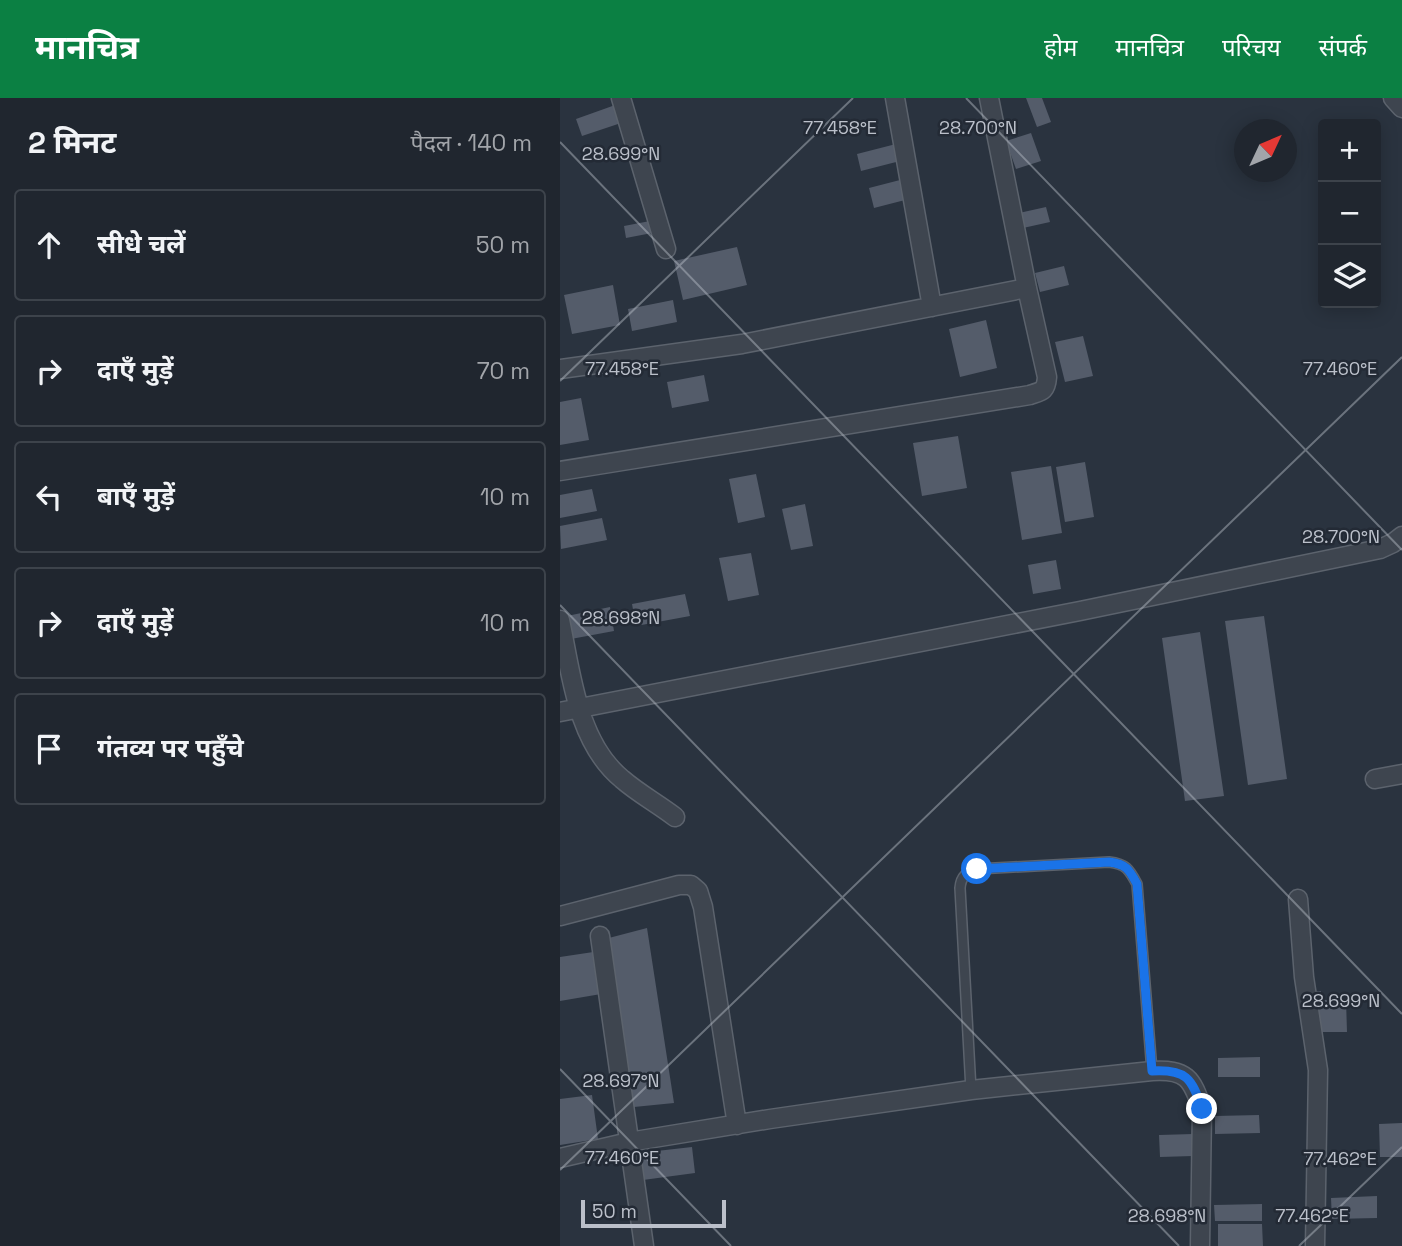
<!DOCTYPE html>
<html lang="hi">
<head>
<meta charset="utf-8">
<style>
  body { margin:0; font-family:"Space Grotesk","Noto Sans Devanagari",sans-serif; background:#2d323b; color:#f1f3f6 }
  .controls { position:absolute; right:21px; top:21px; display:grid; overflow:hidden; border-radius:7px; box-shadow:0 4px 18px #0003 }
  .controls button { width:63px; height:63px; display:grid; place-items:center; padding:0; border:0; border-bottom:2px solid #3d434b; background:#20262f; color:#f1f3f6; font:35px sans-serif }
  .compass { position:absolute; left:674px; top:21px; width:63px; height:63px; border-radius:50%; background:#20262f; box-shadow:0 4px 18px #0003; rotate:46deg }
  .scale { position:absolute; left:21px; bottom:18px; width:145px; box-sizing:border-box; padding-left:7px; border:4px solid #bbc0ca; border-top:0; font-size:19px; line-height:24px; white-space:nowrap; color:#bbc0ca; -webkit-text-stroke:5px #232a35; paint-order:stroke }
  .stop { position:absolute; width:21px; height:21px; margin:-16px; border:5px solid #1a73e8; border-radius:50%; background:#fff }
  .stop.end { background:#1a73e8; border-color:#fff; box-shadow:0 2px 7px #0008 }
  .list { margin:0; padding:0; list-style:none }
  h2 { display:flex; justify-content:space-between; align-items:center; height:91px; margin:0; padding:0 28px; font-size:30px }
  h2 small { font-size:23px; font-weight:400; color:#a2a5aa }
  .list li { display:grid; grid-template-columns:46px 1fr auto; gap:21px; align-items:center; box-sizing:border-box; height:112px; margin:0 14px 14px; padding:0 14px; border:2px solid #3d434b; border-radius:7px }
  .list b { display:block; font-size:26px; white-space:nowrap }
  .list em { font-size:23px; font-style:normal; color:#a2a5aa }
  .icon { flex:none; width:38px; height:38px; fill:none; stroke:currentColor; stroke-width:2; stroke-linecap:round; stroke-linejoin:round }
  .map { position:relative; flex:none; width:842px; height:1148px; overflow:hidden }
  header { display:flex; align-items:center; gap:42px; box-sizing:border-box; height:98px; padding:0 35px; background:#0b8043; color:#fff }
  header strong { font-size:33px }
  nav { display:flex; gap:38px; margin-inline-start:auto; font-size:24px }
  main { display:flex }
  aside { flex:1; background:#20262f }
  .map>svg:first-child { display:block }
  .building { fill:#545c6a }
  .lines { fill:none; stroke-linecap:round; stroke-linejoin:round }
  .lane-casing { stroke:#5c636d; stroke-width:12 }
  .street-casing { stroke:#5c636d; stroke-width:21 }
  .lane { stroke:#3e454f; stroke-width:9 }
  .street { stroke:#3e454f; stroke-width:18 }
  .route { stroke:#1a73e8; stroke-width:9 }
  .ticks { fill:none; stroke:#bbc0ca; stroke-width:2; stroke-opacity:0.45 }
  .ticks-label { font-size:18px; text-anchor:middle; fill:#bbc0ca; stroke:#232a35; stroke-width:5; stroke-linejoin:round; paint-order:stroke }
</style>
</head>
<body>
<header>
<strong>मानचित्र</strong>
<nav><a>होम</a><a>मानचित्र</a><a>परिचय</a><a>संपर्क</a></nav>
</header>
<main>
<aside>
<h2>2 मिनट<small>पैदल · 140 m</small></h2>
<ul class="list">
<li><svg class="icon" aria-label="ahead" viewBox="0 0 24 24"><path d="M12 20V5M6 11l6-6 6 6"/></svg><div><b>सीधे चलें</b></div><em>50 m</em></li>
<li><svg class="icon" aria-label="right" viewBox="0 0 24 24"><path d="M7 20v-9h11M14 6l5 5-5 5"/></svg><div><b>दाएँ मुड़ें</b></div><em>70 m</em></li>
<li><svg class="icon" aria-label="left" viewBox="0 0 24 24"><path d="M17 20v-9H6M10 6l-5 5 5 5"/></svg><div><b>बाएँ मुड़ें</b></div><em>10 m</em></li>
<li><svg class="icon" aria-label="right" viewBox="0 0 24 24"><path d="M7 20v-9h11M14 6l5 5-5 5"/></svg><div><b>दाएँ मुड़ें</b></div><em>10 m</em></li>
<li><svg class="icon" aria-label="arrive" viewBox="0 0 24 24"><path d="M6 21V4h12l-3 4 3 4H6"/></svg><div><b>गंतव्य पर पहुँचे</b></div></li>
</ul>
</aside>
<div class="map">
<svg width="842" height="1148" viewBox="0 0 842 1148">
  <rect width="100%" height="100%" fill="#2a333f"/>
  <path class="building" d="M466,0h16l9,24 -14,5z
    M58,6l6,18 -42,14 -6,-17z
    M471,35l10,28 -25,8 -10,-28z
    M336,46l4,17 -39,10 -4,-17z
    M340,82l5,20 -31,8 -5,-20z
    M486,109l4,15 -27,6 -4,-15z
    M90,123l2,12 -26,5 -2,-12z
    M177,149l10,38 -64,15 -9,-39z
    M504,168l5,19 -29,7 -5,-19z
    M53,187l7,40 -48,9 -8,-39z
    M113,202l4,22 -45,9 -4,-22z
    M426,222l11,48 -37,9 -11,-48z
    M523,238l10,40 -28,6 -10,-40z
    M144,277l5,26 -37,7 -5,-26z
    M21,300l8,42 -29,5v-43z
    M398,338l9,52 -45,8 -9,-53z
    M525,364l9,55 -29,5 -9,-55z
    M491,368l11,67 -40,7 -11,-68z
    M196,376l9,43 -27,6 -9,-44z
    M32,391l5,22 -37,7v-23z
    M245,406l8,42 -22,4 -9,-41z
    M42,420l5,22 -46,9 -1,-23z
    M191,455l8,42 -31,6 -9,-43z
    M496,462l5,29 -28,5 -5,-29z
    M125,496l5,22 -54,10 -4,-22z
    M50,509l4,24 -43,8 -4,-23z
    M704,518l23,163 -39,6 -23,-164z
    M640,534l24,164 -39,5 -23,-163z
    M87,830l27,175 -40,4 -29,-168z
    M40,853l7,42 -47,8v-44z
    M753,893h8v9h25l1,32h-28z
    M700,959v20h-42v-19z
    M32,997l6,44 -38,6v-46z
    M699,1017l1,18 -45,1v-18z
    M842,1025v34h-22l-1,-33z
    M633,1036v22l-33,1 -1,-22z
    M132,1049l3,26 -52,7 -4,-27z
    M817,1098v22l-45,1 -1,-21z
    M702,1106v17h-47l-1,-16z
    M658,1126h44l1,22h-45z"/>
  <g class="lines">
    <g class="lane-casing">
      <path id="lane" d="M411,992l-11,-202c1,-12 6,-15 17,-19l132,-7c17,2 20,7 28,22l15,187"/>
    </g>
    <g class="street-casing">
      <path id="street" d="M61,0l45,151
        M335,0l37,209
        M833,0l9,10
        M0,271l182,-25 285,-56
        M0,373l470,-76c12,-4 16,-4 17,-18l-20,-89 -38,-190
        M0,522c11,53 17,122 62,159 16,14 36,25 53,38
        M0,614l520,-101 300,-62 13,-6 9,-7
        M815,681l27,-5
        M738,801l6,78 14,93 -3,176
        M0,818l119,-31h12l7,6 5,16 34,218
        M40,838l44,310
        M0,1060l69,-16 141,-23 201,-29 181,-19c34,-2 40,7 50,38l-2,137"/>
    </g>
    <use href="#lane" class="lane"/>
    <use href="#street" class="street"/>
  </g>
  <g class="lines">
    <path class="route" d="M417,771l132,-7c17,2 20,7 28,22l15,187c34,-2 40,7 50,38"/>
  </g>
  <path class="ticks" d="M406,0l436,452M0,44l842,872M0,283l293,-283M0,507l619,641M0,971l171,177M0,1072l842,-813M739,1148l103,-99"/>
  <g class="ticks-label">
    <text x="280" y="36">77.458°E</text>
    <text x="418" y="36">28.700°N</text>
    <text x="61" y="62">28.699°N</text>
    <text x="62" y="277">77.458°E</text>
    <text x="780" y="277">77.460°E</text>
    <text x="781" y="445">28.700°N</text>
    <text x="61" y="526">28.698°N</text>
    <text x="781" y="909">28.699°N</text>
    <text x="61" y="989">28.697°N</text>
    <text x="62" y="1066">77.460°E</text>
    <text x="780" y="1067">77.462°E</text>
    <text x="607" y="1124">28.698°N</text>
    <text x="752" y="1124">77.462°E</text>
  </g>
</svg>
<div class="controls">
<button>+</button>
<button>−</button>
<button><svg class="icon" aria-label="layers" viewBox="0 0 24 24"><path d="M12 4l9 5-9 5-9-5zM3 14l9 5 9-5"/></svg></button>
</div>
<svg class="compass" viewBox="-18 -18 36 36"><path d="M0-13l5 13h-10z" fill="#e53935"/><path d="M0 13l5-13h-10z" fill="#a2a5aa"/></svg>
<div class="scale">50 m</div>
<div class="stop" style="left:417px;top:771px"></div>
<div class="stop end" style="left:642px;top:1011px"></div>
</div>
</main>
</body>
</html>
